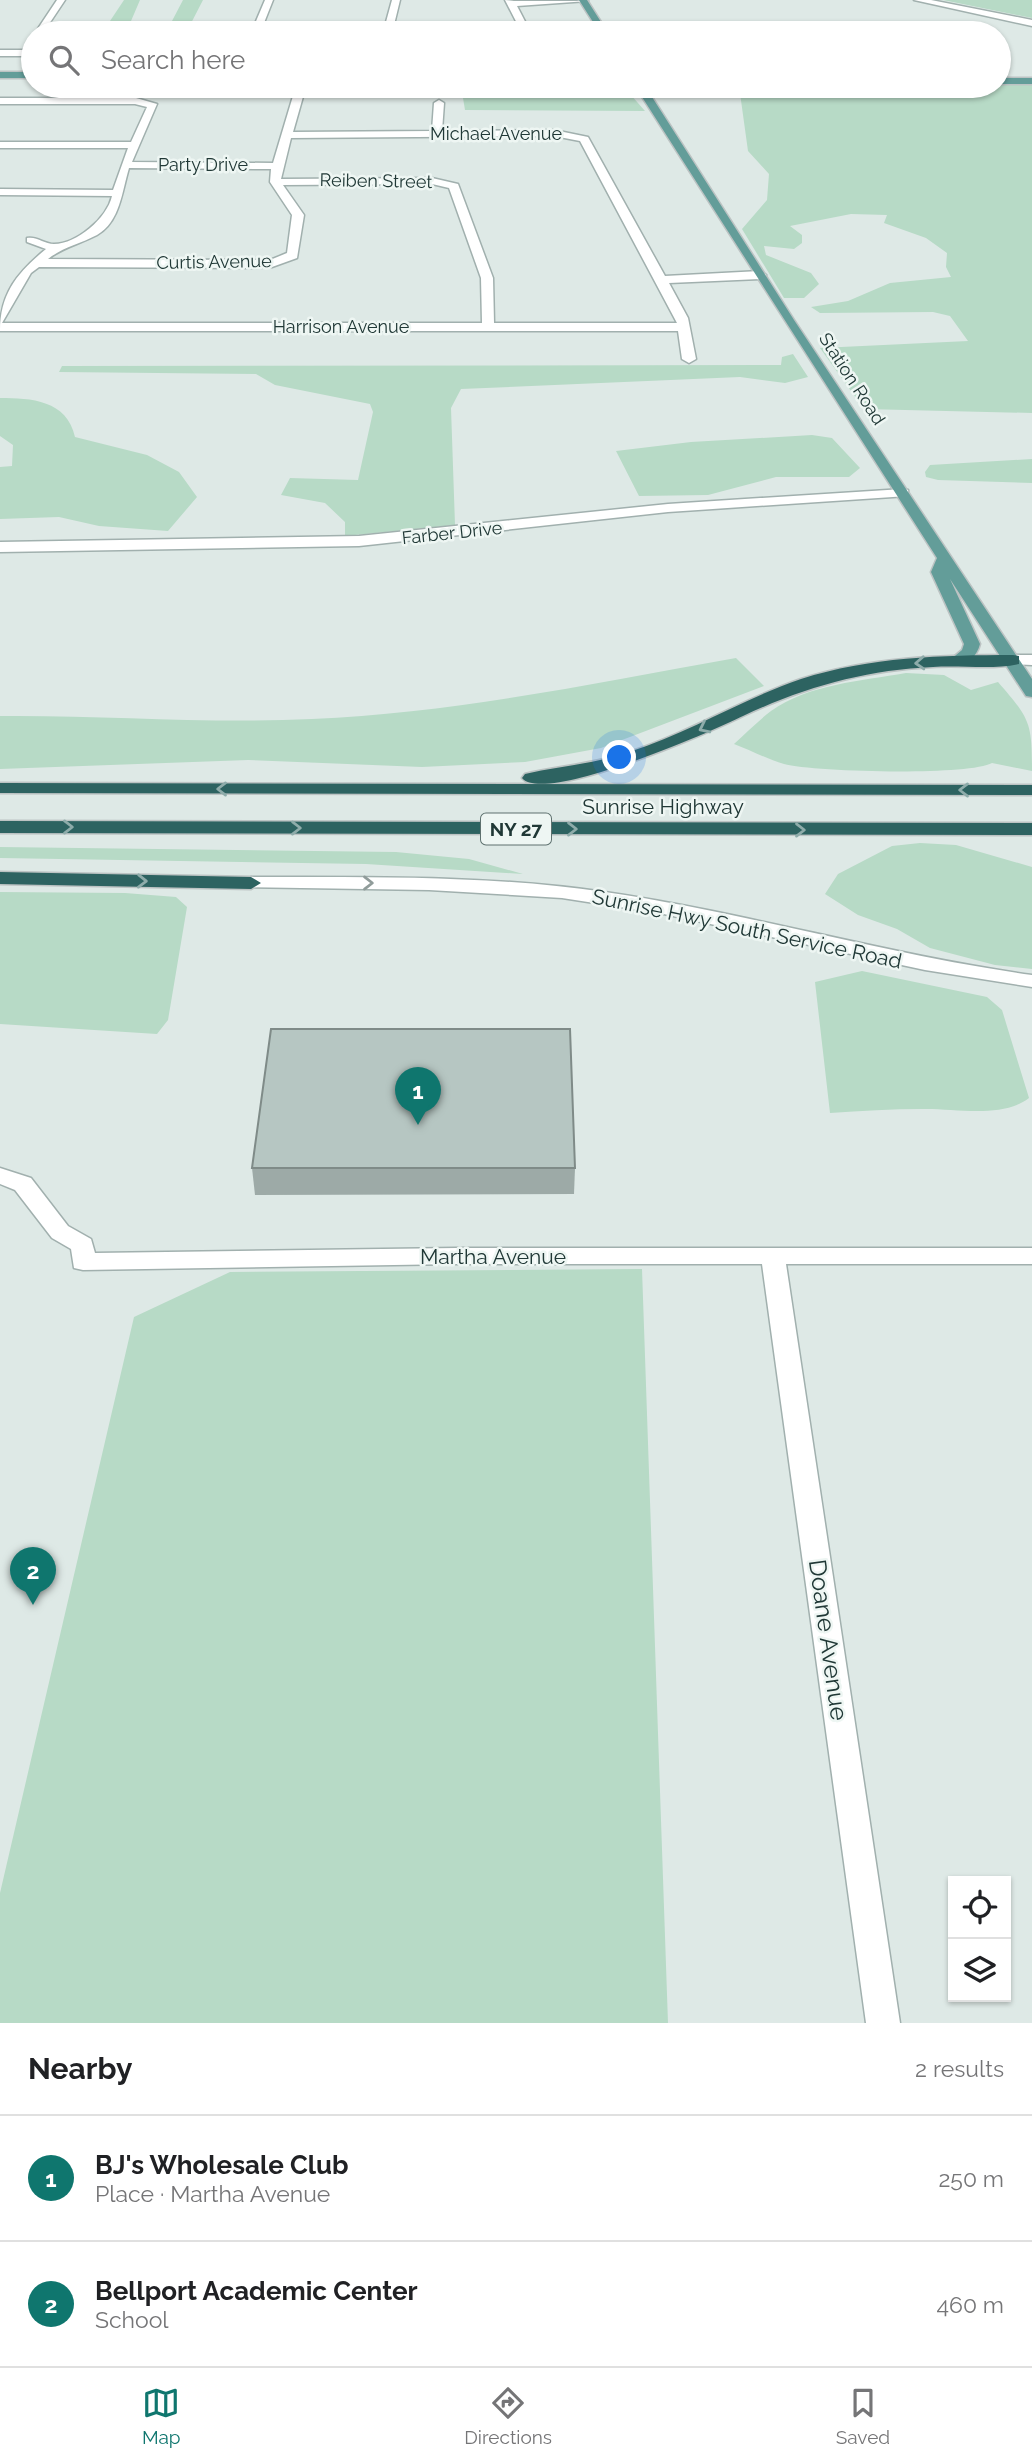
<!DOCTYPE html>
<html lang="en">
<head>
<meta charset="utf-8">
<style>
  body { margin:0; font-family:Raleway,sans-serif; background:#f2f2f2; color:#202124 }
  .controls { position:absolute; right:21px; bottom:21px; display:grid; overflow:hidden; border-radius:0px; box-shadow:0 2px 5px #0004 }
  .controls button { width:63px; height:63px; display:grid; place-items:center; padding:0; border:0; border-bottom:2px solid #e0e0e0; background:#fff; color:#202124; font:35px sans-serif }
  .you { position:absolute; left:620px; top:758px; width:24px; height:24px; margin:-18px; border:5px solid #fff; border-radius:50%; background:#1a73e8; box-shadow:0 0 0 10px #1a73e833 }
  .badge { display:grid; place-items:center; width:46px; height:46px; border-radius:50%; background:#0f766e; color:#fff; font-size:23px; font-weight:700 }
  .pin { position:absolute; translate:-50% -58px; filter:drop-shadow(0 2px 4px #0008) }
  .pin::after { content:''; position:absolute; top:37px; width:24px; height:21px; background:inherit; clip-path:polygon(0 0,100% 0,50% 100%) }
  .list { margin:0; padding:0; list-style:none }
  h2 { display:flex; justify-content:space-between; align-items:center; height:91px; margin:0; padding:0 28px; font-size:30px }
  h2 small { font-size:23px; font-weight:400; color:#757577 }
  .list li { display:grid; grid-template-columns:46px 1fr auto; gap:21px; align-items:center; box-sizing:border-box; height:126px; padding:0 28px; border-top:2px solid #e0e0e0 }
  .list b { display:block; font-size:26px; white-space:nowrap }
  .list p { margin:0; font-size:23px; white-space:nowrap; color:#757577 }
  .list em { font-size:23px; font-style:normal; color:#757577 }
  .icon { flex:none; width:38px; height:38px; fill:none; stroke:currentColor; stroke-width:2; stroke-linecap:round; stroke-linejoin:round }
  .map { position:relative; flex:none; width:1032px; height:2023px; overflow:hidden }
  .search { position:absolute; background:#fff; box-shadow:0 2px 5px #0004; left:21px; right:21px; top:21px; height:77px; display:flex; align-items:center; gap:18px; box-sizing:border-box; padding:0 24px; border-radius:38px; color:#757577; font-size:26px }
  .sheet { height:343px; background:#fff }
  nav { display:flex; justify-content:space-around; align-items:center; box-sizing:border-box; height:98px; border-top:2px solid #e0e0e0; background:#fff; font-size:19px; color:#757577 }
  nav a { display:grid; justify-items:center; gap:4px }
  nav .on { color:#0f766e }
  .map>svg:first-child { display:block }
  .green { fill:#b7dac6 }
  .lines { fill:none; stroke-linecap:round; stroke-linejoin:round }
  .minor-casing { stroke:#a1b0ae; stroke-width:3 }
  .major-casing { stroke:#bcc3c3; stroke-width:3 }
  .highway-casing { stroke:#bcc3c3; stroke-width:3 }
  .minor { fill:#fff; fill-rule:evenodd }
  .major { fill:#639d99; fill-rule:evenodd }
  .highway { fill:#2d6361; fill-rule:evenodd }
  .wall { fill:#9daaa7 }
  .building { fill:#b6c6c2; stroke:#7f8b88; stroke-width:2 }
  .oneway { stroke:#8eacaa }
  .oneway2 { stroke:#909c9a }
  .labels { text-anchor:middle; stroke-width:5; stroke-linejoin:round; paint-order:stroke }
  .far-street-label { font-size:18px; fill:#203836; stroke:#eef6f3 }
  .shield { fill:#eef6f3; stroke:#5e716f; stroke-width:2 }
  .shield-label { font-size:19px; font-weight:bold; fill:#203836 }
  .street-label { font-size:21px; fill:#203836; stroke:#eef6f3 }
  .near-street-label { font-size:24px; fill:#203836; stroke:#eef6f3 }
</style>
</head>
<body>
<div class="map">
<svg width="1032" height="2023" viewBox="0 0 1032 2023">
  <rect width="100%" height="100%" fill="#dee9e6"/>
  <path class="green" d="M124,0h16l-9,21 6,6 20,-1 15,-5 11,-21h20l-17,33h-84z
    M943,0h89v18z
    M999,84h33v329l-168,-4 -44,-61 148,-7 -18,-25 -17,-4 -113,1 -9,-6 37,-6 42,-18 61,-6 -5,-10 1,-14 -21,-15 -42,-15 3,-8 -36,-1 -61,12 12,9v8l-8,6 -30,-3 2,9 45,18 8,11 -15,14h-20l-42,-69 25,-29 2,-26 -21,-23 -9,-65z
    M461,86h162l22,25 -180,-1z
    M793,354l15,23 -23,6 -45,-6 -279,12 -10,19 4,117 -110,11v-14l-20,-19 -44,-8 9,-17 68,2 15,-68 -3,-8 -95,-19 -19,-11 -197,-2 3,-6 719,-1 1,-8z
    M0,398c31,0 67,2 75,39l72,18 32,17 18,25 -29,34 -69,-5 -40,-9 -59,2v-52l12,-1 1,-21 -13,-9z
    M812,435l20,3 28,30 -11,9h-73l-68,18 -69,1 -23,-45 75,-9z
    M1032,459v24l-94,-3 -12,-3 -1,-5 5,-7z
    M736,658l28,28 -163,62 -76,14 -103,5 -174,-7 -248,9v-53c104,-1 209,8 312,3 143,-6 283,-36 424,-61z
    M906,673l38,2 27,15 27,-8c32,37 34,40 34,89l-40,-8c-23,13 -180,9 -208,1 -17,-5 -34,-14 -50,-20 12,-11 24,-23 37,-33 38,-27 90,-30 135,-38z
    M920,843l36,2 76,22v102l-37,-4 -65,-17 -33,-19 -39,-14 -33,-21 13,-20 54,-28z
    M0,847l396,5 73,7 54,15 -157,-10 -366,-6z
    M0,892l125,1 51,4 11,10 -19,113 -11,14 -157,-10z
    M862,971l125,26 15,13 27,88c-27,21 -75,10 -107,11 -30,0 -61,2 -92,4l-15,-131z
    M642,1269l26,754h-668v-130l134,-576 96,-45z"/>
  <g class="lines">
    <g class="minor-casing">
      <path id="minor" d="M57,0h8l-22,33h-8z
        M265,0h8l-13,33h-9z
        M392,0h8l-8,33h-9z
        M505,0l9,1h74l-71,5 14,27h-9z
        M914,0h17l101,20v6z
        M0,50h33v6h-33z
        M296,86h10l-13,46 139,-1 2,-28 5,-3 5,3 -2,28 112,-1 34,7 77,139 95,-5 6,4 -6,4 -91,4 19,35 8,41 -7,4 -7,-4 -4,-28h-678c0,-38 18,-59 46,-82l-19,-7v-4c10,-2 17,6 27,6 23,0 53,-26 58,-48l-112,-1v-6l113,1 15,-42h-128v-6h131l16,-35 -12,-3h-135v-6h136l21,6 -25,58 141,1zM554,136l26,5 97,182h-183l-1,-45 -35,-94 -26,-6 -151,1 10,-41zM129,168l142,1 -1,13 22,33 -5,38 -17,7h-15l-207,-1c15,-12 32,-15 49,-24 23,-13 25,-44 32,-67zM432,184l17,4 32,90 1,45h-480l29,-50 8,-6 216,1 17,-1 25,-9 7,-43 -21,-30z
        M903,489l5,1v6l-240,16 -309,34 -359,6v-10l359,-6 309,-32z
        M1013,655h19v10l-25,-1v-8z
        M251,877c118,0 237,-2 354,15 144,21 283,63 427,83v12l-107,-17 -266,-57 -97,-15 -133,-8 -185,-3 -3,-4z
        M0,1168l31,10 37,48 23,13 4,14 361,-5h576v16h-246l114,759h-34l-104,-759h-306l-373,6 -9,-2 -3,-19 -19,-11 -37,-48 -15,-6z"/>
    </g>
    <g class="major-casing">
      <path id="major" d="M579,0h8l21,33h-8z
        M0,72h33v6h-33z
        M999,78h33v6h-33z
        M635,86h10l149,234 238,359v18l-6,-1 -76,-117 30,65c-3,12 -11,19 -23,22l-8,-5 13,-11 2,-6 -33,-72 6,-14z"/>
    </g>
    <g class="highway-casing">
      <path id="highway" d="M1013,655l6,1v8c-26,6 -58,1 -86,3 -68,3 -128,20 -190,49 -30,15 -199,89 -221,62l3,-4c34,-8 70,-10 104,-22 60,-19 113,-53 172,-73 69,-22 141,-24 212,-24z
        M0,783l1032,2v10l-1032,-2z
        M0,821l1032,2v12l-1032,-2z
        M0,872l251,5 10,6 -10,6 -251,-5z"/>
    </g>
    <use href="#minor" class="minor"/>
    <use href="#major" class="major"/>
    <use href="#highway" class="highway"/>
  </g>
  <path class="wall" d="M252,1168h323l-1,26 -319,1z"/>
  <path class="building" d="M271,1029h299l5,139h-323z"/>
  <defs><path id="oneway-chevron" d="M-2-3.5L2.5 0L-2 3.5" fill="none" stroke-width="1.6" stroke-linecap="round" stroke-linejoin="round" transform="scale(1.75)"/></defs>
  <g class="oneway">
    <use href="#oneway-chevron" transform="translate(920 663) rotate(177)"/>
    <use href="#oneway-chevron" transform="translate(704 728) rotate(154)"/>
    <use href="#oneway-chevron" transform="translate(222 789) rotate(-180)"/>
    <use href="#oneway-chevron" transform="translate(964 790) rotate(-180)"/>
    <use href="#oneway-chevron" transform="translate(68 827)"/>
    <use href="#oneway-chevron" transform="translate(296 828)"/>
    <use href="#oneway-chevron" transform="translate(572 829)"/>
    <use href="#oneway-chevron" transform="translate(800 830)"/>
    <use href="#oneway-chevron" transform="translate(142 881) rotate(1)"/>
  </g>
  <use class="oneway2" href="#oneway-chevron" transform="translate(368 883)"/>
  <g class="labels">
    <g class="far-street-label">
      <text x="496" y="140">Michael Avenue</text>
      <text x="203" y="171">Party Drive</text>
      <text transform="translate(376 181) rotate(1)" y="6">Reiben Street</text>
      <text transform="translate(214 262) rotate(-1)" y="6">Curtis Avenue</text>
      <text x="341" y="333">Harrison Avenue</text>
      <text transform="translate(852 379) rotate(57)" y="6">Station Road</text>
      <text transform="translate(452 533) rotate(-6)" y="6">Farber Drive</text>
    </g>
    <rect class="shield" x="481" y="813.5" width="70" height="31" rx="5"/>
    <g class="shield-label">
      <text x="516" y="836">NY 27</text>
    </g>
    <g class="street-label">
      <text x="663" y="814">Sunrise Highway</text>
      <text transform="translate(747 929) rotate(12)" y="7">Sunrise Hwy South Service Road</text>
      <text x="493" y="1264">Martha Avenue</text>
    </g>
    <g class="near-street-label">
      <text transform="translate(828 1640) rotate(82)" y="8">Doane Avenue</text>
    </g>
  </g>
</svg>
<div class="controls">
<button><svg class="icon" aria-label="locate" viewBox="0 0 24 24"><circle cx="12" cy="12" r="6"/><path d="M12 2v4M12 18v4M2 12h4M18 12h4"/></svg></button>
<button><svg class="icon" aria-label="layers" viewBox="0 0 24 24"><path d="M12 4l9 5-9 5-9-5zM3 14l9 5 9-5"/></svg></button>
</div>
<div class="you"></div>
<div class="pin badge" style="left:418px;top:1125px">1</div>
<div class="pin badge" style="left:33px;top:1605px">2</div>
<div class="search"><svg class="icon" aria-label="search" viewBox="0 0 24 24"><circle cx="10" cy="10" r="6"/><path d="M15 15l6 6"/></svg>Search here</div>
</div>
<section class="sheet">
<h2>Nearby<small>2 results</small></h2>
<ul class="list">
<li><span class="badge">1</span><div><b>BJ's Wholesale Club</b><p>Place · Martha Avenue</p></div><em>250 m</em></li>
<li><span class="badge">2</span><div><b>Bellport Academic Center</b><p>School</p></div><em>460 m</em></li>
</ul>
</section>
<nav>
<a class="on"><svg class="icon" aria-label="map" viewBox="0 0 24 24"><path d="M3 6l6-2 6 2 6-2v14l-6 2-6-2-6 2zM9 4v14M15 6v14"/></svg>Map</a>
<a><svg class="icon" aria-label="directions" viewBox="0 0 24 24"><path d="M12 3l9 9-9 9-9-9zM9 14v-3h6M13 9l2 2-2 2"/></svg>Directions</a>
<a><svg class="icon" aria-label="saved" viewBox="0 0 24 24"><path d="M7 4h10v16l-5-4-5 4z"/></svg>Saved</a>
</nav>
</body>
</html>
